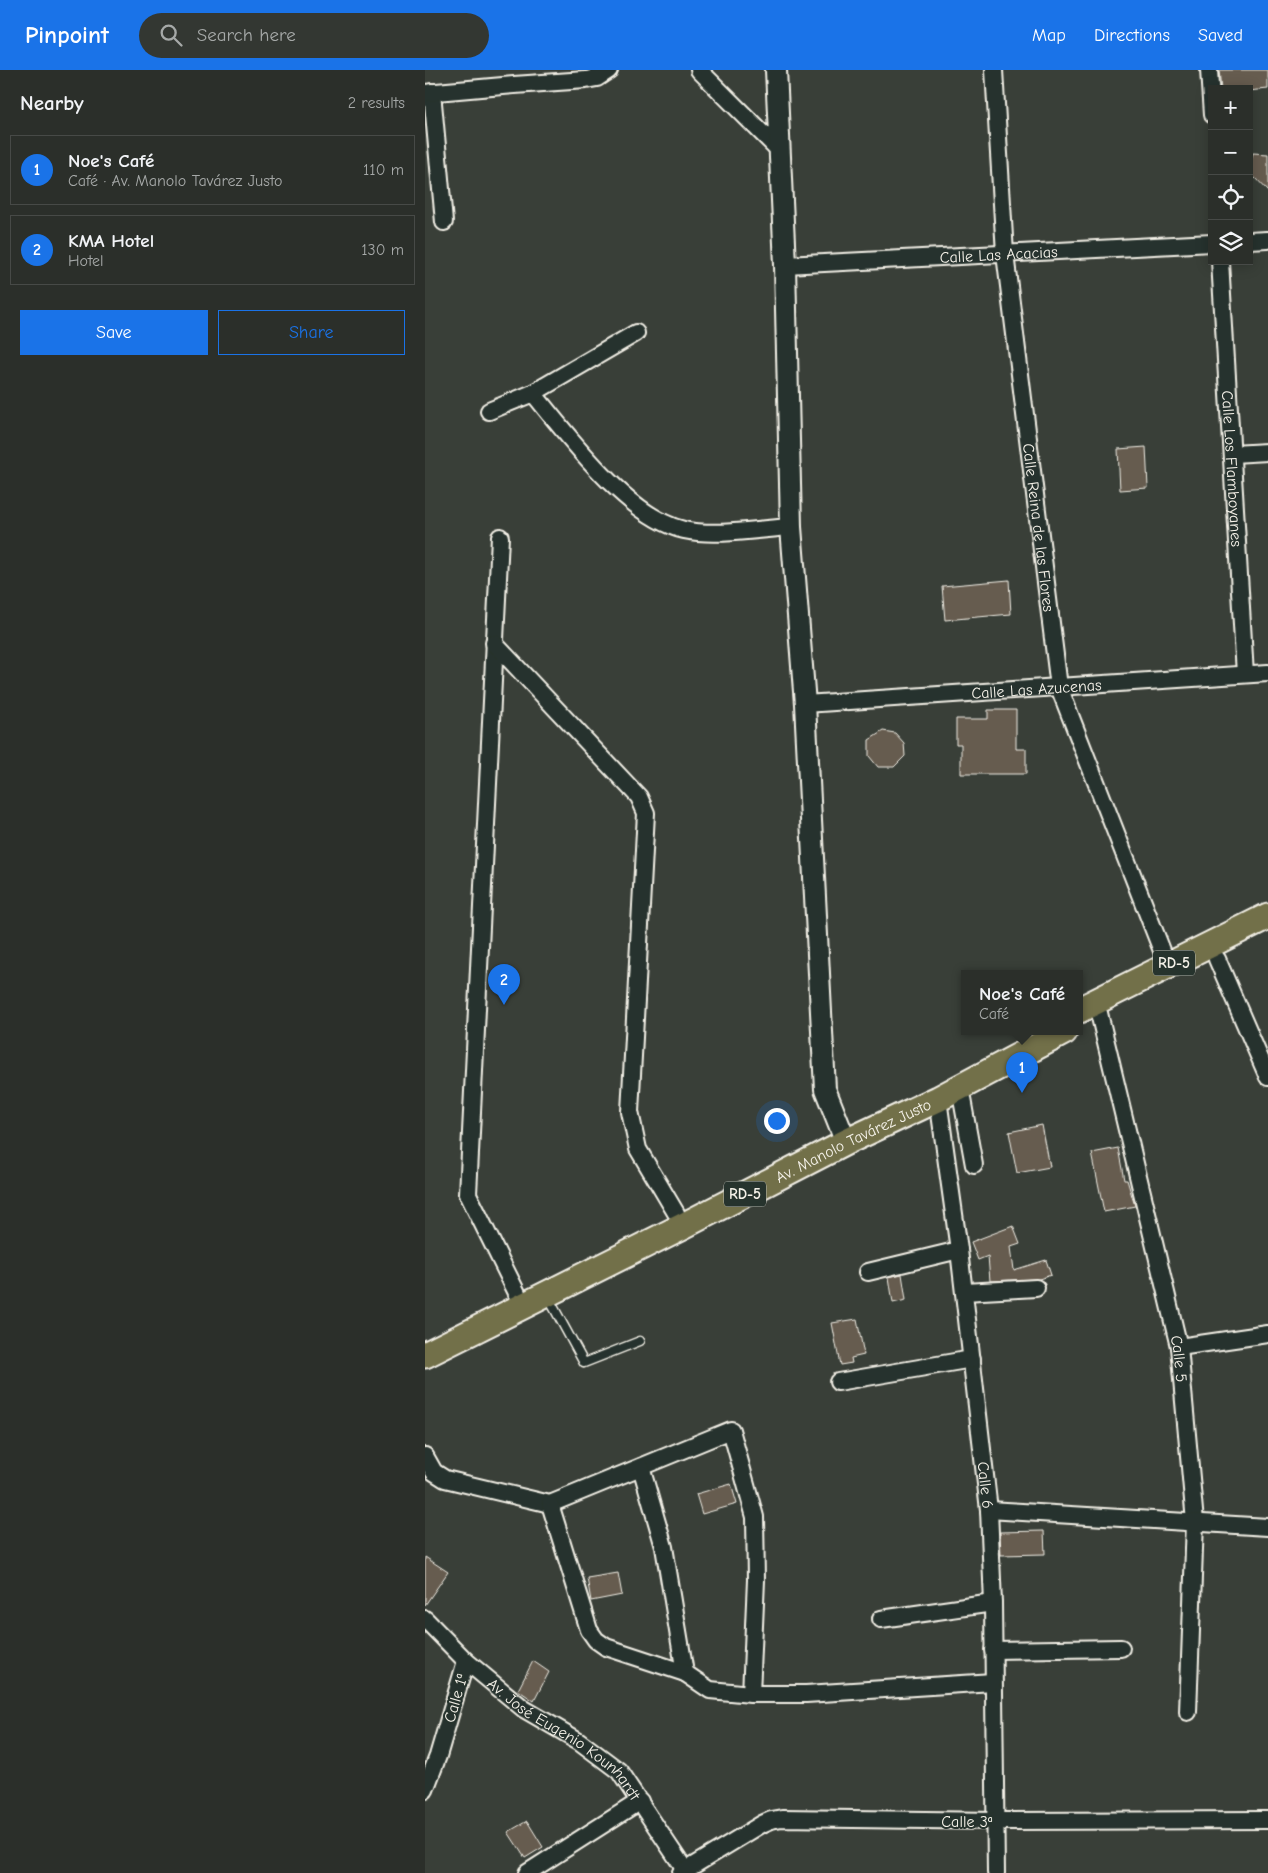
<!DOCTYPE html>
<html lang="en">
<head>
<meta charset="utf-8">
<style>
  body { margin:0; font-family:"Comic Neue",sans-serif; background:#333732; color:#f1f3f6 }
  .controls { position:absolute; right:15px; top:15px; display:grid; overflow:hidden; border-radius:0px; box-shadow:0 2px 12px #0003 }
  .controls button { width:45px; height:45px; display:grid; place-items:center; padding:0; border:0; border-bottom:1px solid #474a47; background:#2b2f2a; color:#f1f3f6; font:25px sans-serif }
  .you { position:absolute; left:351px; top:1050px; width:18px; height:18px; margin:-12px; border:4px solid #fff; border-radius:50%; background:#1a73e8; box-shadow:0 0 0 8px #1a73e833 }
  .badge { display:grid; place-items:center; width:32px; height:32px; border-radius:50%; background:#1a73e8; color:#fff; font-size:16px; font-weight:700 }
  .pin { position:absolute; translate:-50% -41px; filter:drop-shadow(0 1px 2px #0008) }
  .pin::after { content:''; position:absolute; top:26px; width:18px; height:15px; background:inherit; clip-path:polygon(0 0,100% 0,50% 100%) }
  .popup { position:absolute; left:536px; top:900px; width:122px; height:65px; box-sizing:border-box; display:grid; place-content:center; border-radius:0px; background:#2b2f2a; filter:drop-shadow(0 1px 4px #0005); font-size:16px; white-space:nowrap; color:#a6a9a8 }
  .popup b { font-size:19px; color:#f1f3f6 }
  .popup::after { content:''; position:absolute; left:50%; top:100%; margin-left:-10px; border:10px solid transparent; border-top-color:#2b2f2a }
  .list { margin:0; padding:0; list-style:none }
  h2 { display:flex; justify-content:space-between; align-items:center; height:65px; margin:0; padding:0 20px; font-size:21px }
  h2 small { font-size:16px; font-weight:400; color:#a6a9a8 }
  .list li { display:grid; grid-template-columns:32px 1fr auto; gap:15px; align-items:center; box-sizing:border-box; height:70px; margin:0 10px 10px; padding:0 10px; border:1px solid #474a47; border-radius:0px }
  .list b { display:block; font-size:19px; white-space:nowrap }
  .list p { margin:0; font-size:16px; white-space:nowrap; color:#a6a9a8 }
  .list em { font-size:16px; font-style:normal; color:#a6a9a8 }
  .actions { display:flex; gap:10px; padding:15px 20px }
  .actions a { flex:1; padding:11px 0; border:1px solid #1a73e8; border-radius:0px; text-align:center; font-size:18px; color:#1a73e8 }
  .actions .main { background:#1a73e8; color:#fff }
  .icon { flex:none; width:28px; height:28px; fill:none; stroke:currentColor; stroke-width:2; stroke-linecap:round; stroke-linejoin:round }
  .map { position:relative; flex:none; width:843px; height:1803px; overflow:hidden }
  header { display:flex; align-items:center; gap:30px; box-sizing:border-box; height:70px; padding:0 25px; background:#1a73e8; color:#fff }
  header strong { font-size:24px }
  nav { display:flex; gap:28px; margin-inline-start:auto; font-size:18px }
  .search { width:350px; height:45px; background:#333732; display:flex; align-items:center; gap:12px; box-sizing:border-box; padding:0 18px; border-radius:28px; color:#a6a9a8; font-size:19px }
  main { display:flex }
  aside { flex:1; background:#2b2f2a }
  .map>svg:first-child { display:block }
  .building { fill:#665c50; stroke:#f4f1e8 }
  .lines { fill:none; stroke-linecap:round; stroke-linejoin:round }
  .service-casing { stroke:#f4f1e8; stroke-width:11 }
  .minor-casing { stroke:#f4f1e8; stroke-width:20 }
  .tertiary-casing { stroke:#f4f1e8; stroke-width:24 }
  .primary-casing { stroke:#f4f1e8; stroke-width:29 }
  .service { stroke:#26332d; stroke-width:8 }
  .minor { stroke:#26332d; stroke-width:16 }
  .tertiary { stroke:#26332d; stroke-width:20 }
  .primary { stroke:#726f4a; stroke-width:25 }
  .labels { text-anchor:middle; stroke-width:4; stroke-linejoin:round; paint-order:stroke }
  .shield { fill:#26332d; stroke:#b6b8b0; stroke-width:1 }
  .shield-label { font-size:15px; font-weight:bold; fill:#f4f1e8 }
  .street-label { font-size:16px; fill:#f4f1e8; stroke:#26332d }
</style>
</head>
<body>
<header>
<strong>Pinpoint</strong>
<div class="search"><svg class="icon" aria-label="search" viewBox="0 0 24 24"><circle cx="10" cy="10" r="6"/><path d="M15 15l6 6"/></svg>Search here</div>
<nav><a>Map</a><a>Directions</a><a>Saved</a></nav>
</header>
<main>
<aside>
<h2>Nearby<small>2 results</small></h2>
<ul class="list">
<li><span class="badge">1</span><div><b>Noe's Café</b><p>Café · Av. Manolo Tavárez Justo</p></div><em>110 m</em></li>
<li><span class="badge">2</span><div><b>KMA Hotel</b><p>Hotel</p></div><em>130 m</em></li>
</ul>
<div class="actions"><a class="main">Save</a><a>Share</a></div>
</aside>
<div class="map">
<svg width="843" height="1803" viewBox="0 0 843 1803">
  <rect width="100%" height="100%" fill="#393f38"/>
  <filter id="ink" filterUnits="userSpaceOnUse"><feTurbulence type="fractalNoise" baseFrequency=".02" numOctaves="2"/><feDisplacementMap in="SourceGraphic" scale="10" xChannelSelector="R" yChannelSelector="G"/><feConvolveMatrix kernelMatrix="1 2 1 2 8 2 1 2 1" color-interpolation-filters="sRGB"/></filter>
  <g filter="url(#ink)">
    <path class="building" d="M794,0h49v19l-19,2v-2h-28z
      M828,83l15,1v38l-13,-14 -6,3v-12z
      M721,377l2,41 -28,2 -2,-41z
      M584,510l2,34 -66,6 -3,-34z
      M563,640h28v39h10v25h-65v-30h-5v-25h32z
      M458,661l12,2 9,10 1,13 -11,11h-16l-9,-11v-16z
      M617,1055l8,42 -33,6 -8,-41z
      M693,1078l6,32h3l8,26 -31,6 -12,-59z
      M588,1156l7,18 -9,3 3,23 32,-10 5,15 -12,4 -49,2 -2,-25 -10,4 -7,-18z
      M477,1204l4,26 -13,3 -4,-26z
      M432,1249l7,36 -13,3 1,5 -12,2 -8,-42z
      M306,1414l6,20 -35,10 -6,-20z
      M619,1461l1,23 -44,1 -1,-23z
      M0,1487l23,15 -23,33z
      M193,1503l4,22 -31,6 -4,-23z
      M108,1591l16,11 -15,29 -16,-11z
      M102,1751l16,26 -18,11 -17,-26z"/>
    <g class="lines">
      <g class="service-casing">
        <path id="service" d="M123,1227l36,66 56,-22"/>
      </g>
      <g class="minor-casing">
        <g id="minor">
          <path d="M274,0l82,82"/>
          <path id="s1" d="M569,0l11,184 54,433 109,279"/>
          <path d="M784,0l3,45"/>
          <path d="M7,22l12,130"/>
          <path d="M0,23l89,-8 72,-5 11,-2 12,-8"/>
          <path d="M824,171l19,-1"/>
          <path id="s2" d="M795,191l25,413"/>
          <path id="s3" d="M360,195l427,-22"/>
          <path d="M108,323c35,43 96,125 151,137 31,7 76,-1 107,-3"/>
          <path d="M64,341l44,-18 103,-60"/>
          <path d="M807,384l36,-2"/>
          <path d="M75,467l-32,657 49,99"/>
          <path d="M69,573l145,154 7,16 -16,299 8,37 38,64"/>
          <path id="s4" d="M380,634l463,-31"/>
          <path d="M792,889l51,118"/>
          <path id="s5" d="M674,943l80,334 16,175 -7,190"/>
          <path d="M535,1018l14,77"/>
          <path id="s6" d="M513,1029l21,151 30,260 4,93 3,270"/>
          <path d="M443,1202l91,-22"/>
          <path d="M539,1222l72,-4"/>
          <path d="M754,1277l89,-13"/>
          <path d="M413,1312l134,-23"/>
          <path d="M0,1386l9,16 11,7 105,25 181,-74 24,87 1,63 -5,114"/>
          <path d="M216,1397l23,80 21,126"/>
          <path d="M125,1434l39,126 7,10 10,7 79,26 25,17 41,4h55l187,-12"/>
          <path d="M564,1440l279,17"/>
          <path id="s7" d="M0,1549l41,42 58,48 55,32 40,30 68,102"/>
          <path d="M456,1549l112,-16"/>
          <path d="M568,1580l128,-2"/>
          <path d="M0,1720l13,-34 28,-95"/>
          <path d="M102,1803l113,-72"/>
          <path d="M256,1803l81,-49 9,-4 11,-2 214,3 272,-1"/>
        </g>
      </g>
      <g class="tertiary-casing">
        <path id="tertiary" d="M351,0l9,195 6,262 14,177 20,385 21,53"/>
      </g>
      <g class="primary-casing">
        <g id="primary">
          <path d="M654,940l189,-94"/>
          <path id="s8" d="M0,1285l258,-129 163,-84 92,-43 126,-67"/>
        </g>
      </g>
      <use href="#service" class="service"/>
      <use href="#minor" class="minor"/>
      <use href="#tertiary" class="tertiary"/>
      <use href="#primary" class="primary"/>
    </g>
  </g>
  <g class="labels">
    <g class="shield">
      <rect x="728" y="880.5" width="42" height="25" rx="4"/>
      <rect x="299" y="1111.5" width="42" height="25" rx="4"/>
    </g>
    <g class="shield-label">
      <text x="749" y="898">RD-5</text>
      <text x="320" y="1129">RD-5</text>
    </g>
    <g class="street-label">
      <text dy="6" stroke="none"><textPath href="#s3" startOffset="214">Calle Las Acacias</textPath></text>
      <text dy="6" stroke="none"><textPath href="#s2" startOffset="208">Calle Los Flamboyanes</textPath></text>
      <text dy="6" stroke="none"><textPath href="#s1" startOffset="460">Calle Reina de las Flores</textPath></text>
      <text dy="6" stroke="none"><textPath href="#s4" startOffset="232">Calle Las Azucenas</textPath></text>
      <text dy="6" stroke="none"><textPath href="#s8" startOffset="479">Av. Manolo Tavárez Justo</textPath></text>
      <text dy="6" stroke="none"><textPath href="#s5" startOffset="355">Calle 5</textPath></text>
      <text dy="6" stroke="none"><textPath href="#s6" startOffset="389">Calle 6</textPath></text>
      <text transform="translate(30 1628) rotate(-74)" y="6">Calle 1ª</text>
      <text dy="6" stroke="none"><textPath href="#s7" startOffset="185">Av. José Eugenio Kounhardt</textPath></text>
      <text x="542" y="1757">Calle 3ª</text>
    </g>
  </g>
</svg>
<div class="controls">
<button>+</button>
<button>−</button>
<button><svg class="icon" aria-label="locate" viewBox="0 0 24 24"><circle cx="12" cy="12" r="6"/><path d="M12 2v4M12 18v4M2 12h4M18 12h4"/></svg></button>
<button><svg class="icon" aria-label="layers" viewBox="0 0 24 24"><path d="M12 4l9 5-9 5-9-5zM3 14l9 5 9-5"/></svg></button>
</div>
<div class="you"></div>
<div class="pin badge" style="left:597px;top:1023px">1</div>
<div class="popup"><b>Noe's Café</b>Café</div>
<div class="pin badge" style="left:79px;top:935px">2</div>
</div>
</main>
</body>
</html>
